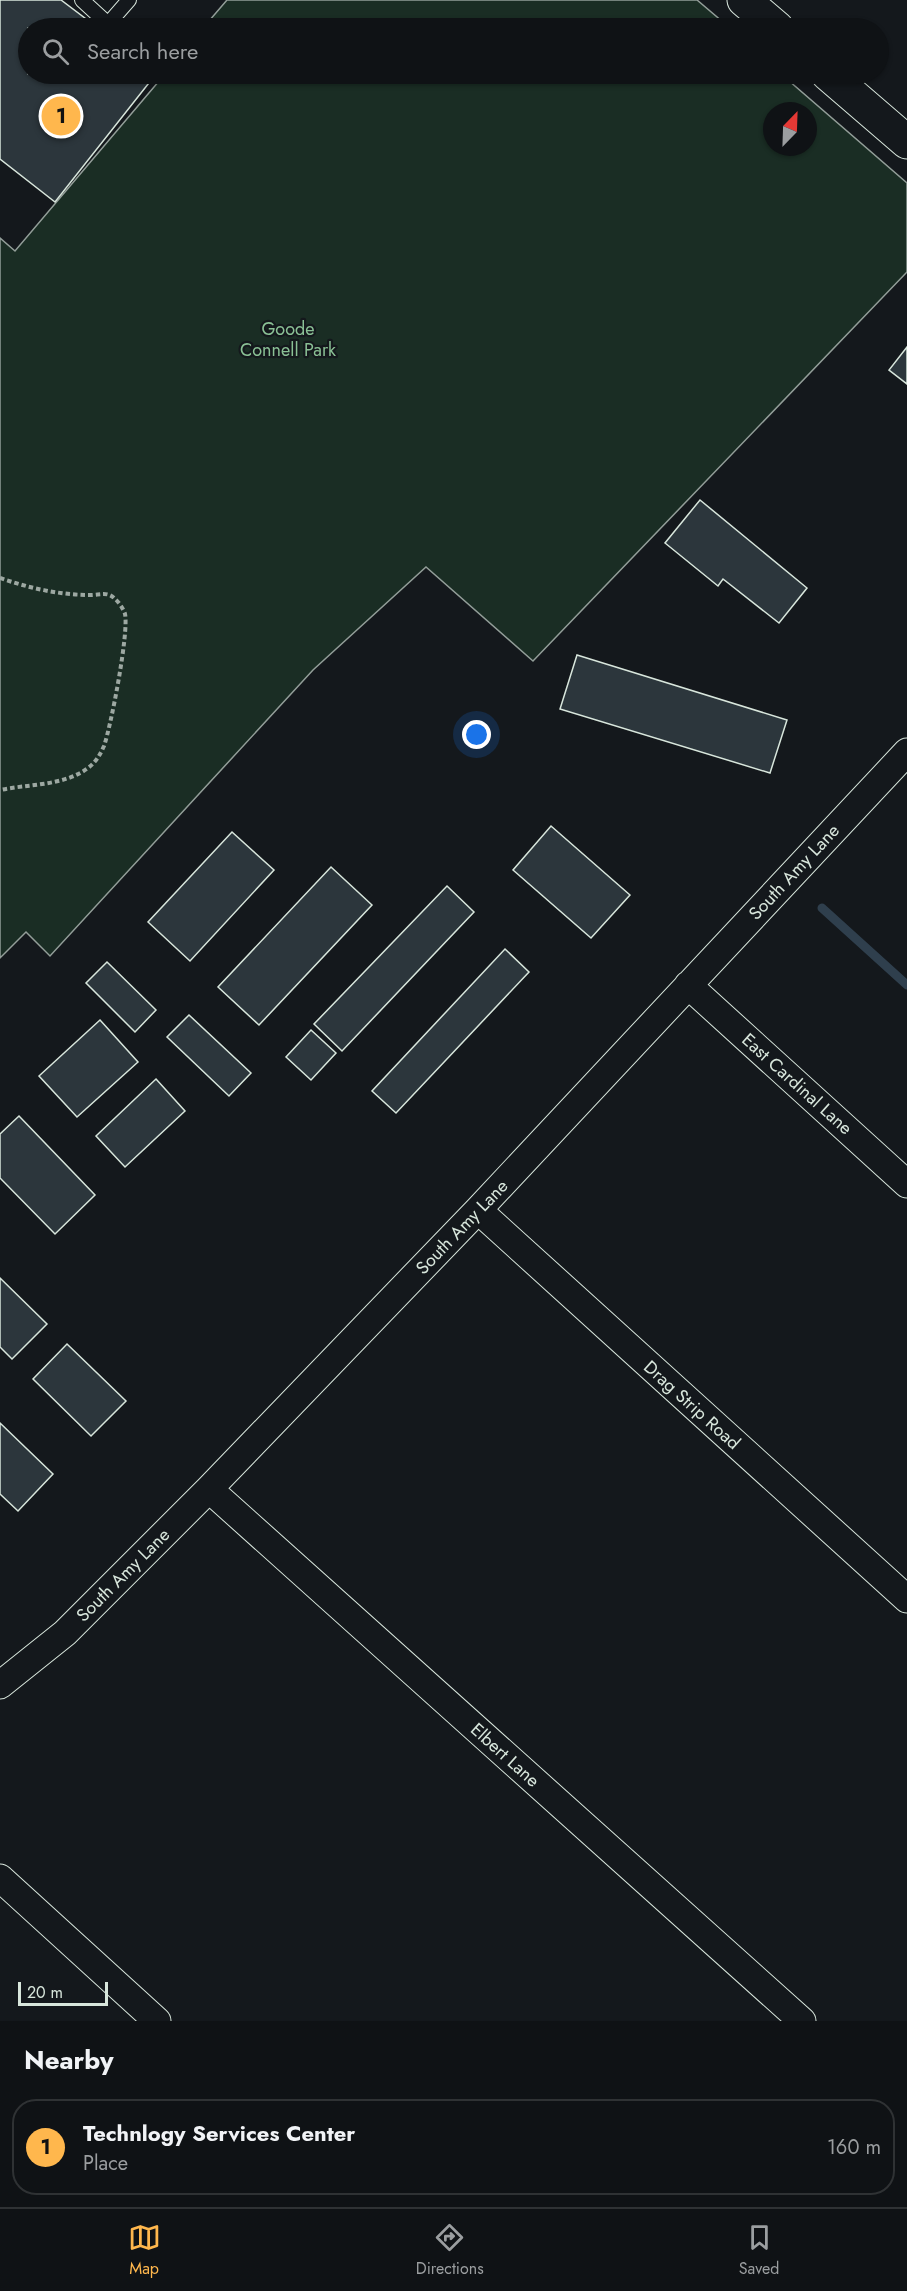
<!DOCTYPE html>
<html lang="en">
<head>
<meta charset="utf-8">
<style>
  body { margin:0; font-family:Jost,sans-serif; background:#181b1e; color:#f1f3f6 }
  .compass { position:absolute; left:763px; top:102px; width:54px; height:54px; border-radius:50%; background:#0f1215; box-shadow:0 2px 4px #0004; rotate:23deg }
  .scale { position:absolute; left:18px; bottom:15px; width:90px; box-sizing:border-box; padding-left:6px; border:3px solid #d8e6dc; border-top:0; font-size:16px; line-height:21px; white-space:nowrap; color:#d8e6dc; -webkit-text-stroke:4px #14181c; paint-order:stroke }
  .you { position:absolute; left:477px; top:735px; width:21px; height:21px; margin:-15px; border:4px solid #fff; border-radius:50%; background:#1a73e8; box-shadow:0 0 0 9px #1a73e833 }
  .badge { display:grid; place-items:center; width:39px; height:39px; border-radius:50%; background:#ffb74d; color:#111; font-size:20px; font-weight:700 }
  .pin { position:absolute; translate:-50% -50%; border:3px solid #fff; box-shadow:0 2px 6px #0006 }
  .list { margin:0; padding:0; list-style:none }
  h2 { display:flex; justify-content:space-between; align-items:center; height:78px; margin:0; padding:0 24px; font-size:26px }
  h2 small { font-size:20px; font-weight:400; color:#9b9ea0 }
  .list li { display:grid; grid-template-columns:39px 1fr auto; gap:18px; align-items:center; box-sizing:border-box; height:96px; margin:0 12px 12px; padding:0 12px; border:2px solid #2f3234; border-radius:24px }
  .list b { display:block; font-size:22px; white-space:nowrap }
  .list p { margin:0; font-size:20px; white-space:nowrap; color:#9b9ea0 }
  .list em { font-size:20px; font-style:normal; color:#9b9ea0 }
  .icon { flex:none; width:33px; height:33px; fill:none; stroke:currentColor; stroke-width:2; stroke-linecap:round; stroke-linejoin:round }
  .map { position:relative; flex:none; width:907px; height:2021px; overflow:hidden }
  .search { position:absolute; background:#0f1215; box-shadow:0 2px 4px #0004; left:18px; right:18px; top:18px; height:66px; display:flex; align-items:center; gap:15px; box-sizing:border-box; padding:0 21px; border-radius:33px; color:#9b9ea0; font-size:22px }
  .sheet { height:186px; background:#0f1215 }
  nav { display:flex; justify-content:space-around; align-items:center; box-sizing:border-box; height:84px; border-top:2px solid #2f3234; background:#0f1215; font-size:16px; color:#9b9ea0 }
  nav a { display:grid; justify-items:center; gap:3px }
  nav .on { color:#ffb74d }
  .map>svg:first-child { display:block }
  .green { fill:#1a2d24; stroke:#939e99; stroke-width:1.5; fill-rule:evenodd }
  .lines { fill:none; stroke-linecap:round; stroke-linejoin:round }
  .stream { stroke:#2f3f4d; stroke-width:9 }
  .building { fill:#2c363c; stroke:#d8e6dc; stroke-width:1.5 }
  .lane-casing { stroke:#d8e6dc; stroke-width:16 }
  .street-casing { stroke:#d8e6dc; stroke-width:29 }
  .secondary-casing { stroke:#d8e6dc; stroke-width:35 }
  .path { stroke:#9da8a2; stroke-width:4; stroke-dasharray:4.5 3; stroke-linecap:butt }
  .lane { stroke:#14181c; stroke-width:14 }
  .street { stroke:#14181c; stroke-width:27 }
  .secondary { stroke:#14181c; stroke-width:33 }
  .labels { text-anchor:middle; stroke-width:4.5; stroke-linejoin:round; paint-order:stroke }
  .park-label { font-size:18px; fill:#8ac095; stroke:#14181c }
  .street-label { font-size:18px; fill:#d8e6dc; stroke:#14181c }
</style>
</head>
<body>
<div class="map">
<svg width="907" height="2021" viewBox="0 0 907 2021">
  <rect width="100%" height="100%" fill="#14181c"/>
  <path class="green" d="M227,0h470l33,28h-527z
    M165,74h616l126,109v89l-374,389 -107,-94 -113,103 -263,286 -24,-24 -26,26v-720l15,13zM772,111h36v36h-36z"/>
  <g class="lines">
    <path class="stream" d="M822,908l85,77"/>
  </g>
  <path class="building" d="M0,0h61l37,28h-70v46h128l-101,128 -55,-43z
    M907,347v37l-18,-14z
    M700,500l107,88 -28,35 -56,-44 -5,7 -53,-43z
    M577,655l210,65 -17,53 -210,-64z
    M551,826l79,69 -39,43 -78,-68z
    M232,832l42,38 -84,91 -42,-39z
    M331,867l41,38 -113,120 -41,-38z
    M447,886l27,26 -132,139 -28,-27z
    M505,949l24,23 -133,141 -24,-22z
    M107,962l49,48 -21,22 -49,-49z
    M189,1015l62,58 -22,23 -62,-59z
    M100,1020l38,42 -61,55 -38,-41z
    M311,1030l25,23 -25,27 -25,-23z
    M156,1079l29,32 -60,56 -29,-31z
    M19,1116l76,79 -40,39 -55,-56v-44z
    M0,1278l47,46 -35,35 -12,-12z
    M67,1344l59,57 -35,35 -58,-57z
    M0,1423l53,51 -35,37 -18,-17z"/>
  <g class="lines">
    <g class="lane-casing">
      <path id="lane" d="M82,0l26,24 21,-24"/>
    </g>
    <g class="street-casing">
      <path id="street" d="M688,985l219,199
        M478,1210l429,389
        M209,1489l593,532
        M0,1685l65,-52 144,-144 269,-279 429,-458
        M0,1878l157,143"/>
    </g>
    <g class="secondary-casing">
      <path id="secondary" d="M744,0l33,28
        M828,74l79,68"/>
    </g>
    <path class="path" d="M0,578c29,10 59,17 90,17 10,0 18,-4 25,4 4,3 9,11 10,15 4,19 -14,112 -21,132 -4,9 -8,16 -16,22 -24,18 -60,16 -88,22"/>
    <use href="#lane" class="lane"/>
    <use href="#street" class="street"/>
    <use href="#secondary" class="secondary"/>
  </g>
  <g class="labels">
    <g class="park-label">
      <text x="288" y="335">Goode<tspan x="288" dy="21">Connell Park</tspan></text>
    </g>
    <g class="street-label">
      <text transform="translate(794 872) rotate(-47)" y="6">South Amy Lane</text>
      <text transform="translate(797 1084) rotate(42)" y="6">East Cardinal Lane</text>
      <text transform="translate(462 1227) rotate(-46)" y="6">South Amy Lane</text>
      <text transform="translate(692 1405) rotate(42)" y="6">Drag Strip Road</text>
      <text transform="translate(123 1575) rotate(-45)" y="6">South Amy Lane</text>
      <text transform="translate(505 1755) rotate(42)" y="6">Elbert Lane</text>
    </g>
  </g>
</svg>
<svg class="compass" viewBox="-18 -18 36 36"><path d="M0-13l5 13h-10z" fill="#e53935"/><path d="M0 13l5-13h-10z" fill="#9b9ea0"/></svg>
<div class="scale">20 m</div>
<div class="you"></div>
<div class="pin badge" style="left:61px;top:116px">1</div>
<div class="search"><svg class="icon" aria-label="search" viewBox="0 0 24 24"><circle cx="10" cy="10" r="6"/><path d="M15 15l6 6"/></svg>Search here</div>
</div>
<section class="sheet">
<h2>Nearby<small></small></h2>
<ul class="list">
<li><span class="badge">1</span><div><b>Technlogy Services Center</b><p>Place</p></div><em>160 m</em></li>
</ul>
</section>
<nav>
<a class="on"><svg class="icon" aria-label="map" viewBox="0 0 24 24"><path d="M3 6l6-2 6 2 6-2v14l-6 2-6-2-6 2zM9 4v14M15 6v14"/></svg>Map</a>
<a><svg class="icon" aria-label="directions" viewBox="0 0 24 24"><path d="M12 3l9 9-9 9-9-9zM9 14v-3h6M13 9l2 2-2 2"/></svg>Directions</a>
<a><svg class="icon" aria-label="saved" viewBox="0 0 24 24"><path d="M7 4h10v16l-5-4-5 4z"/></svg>Saved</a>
</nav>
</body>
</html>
